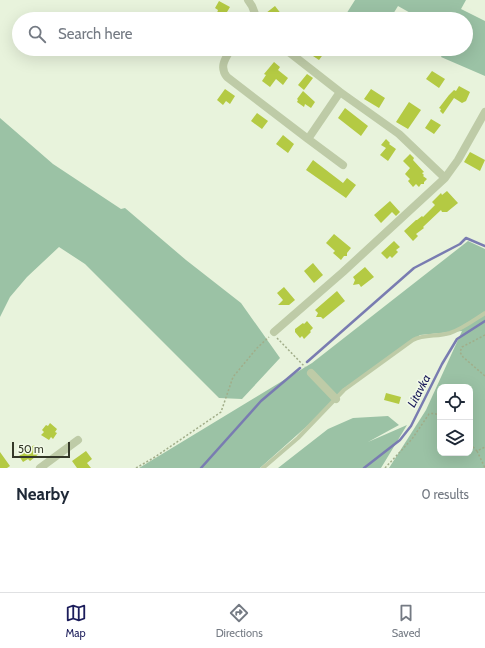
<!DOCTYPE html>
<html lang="en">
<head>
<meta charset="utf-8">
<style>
  body { margin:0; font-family:Cabin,sans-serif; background:#f6f6f7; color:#1f2937 }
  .controls { position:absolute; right:12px; bottom:12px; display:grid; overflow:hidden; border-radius:8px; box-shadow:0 4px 16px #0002 }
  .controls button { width:36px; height:36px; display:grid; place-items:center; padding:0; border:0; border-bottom:1px solid #e0e1e3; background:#fff; color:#1f2937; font:20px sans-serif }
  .scale { position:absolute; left:12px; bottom:10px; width:58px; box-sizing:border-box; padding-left:4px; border:2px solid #343828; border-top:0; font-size:11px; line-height:14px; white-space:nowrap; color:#343828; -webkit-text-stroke:3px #f2fae8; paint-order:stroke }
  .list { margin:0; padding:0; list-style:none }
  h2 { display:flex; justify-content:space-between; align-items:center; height:52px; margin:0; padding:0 16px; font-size:17px }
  h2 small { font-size:13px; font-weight:400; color:#747a83 }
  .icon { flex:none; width:22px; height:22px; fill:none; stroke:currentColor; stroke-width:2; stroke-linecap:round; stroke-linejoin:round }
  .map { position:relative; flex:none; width:485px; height:468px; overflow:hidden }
  .search { position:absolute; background:#fff; box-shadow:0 4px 16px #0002; left:12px; right:12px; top:12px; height:44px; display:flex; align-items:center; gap:10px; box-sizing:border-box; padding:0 14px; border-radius:22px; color:#747a83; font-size:15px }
  .sheet { height:124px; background:#fff }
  nav { display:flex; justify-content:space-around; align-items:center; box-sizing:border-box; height:56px; border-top:1px solid #e0e1e3; background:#fff; font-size:11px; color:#747a83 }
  nav a { display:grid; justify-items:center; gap:2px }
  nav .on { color:#1c1d5b }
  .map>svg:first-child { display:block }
  .green { fill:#9bc2a5; fill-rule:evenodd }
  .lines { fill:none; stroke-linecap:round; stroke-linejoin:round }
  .stream { stroke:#797cb1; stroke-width:2.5 }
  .building { fill:#b4ca43 }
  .path { stroke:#a1ad89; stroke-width:1.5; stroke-dasharray:2 2; stroke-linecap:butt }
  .service { stroke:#becba7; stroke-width:4 }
  .minor { stroke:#becba7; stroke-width:8 }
  .labels { text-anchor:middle; stroke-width:3; stroke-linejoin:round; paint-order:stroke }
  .water-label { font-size:12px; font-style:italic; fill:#1c1d5b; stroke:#f2fae8 }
</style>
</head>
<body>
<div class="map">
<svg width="485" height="468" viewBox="0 0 485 468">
  <rect width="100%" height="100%" fill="#e8f3dc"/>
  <path class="green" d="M355,0h111l-5,9 24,12v55l-44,-19 4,-8h21v-30h-45l-23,-13 -8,13h-47z
    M0,118l53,46 68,45 4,-1 61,52 55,43 39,55 -38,41 -23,-1 -134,-134 -26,-17 -32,30 -17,20 -10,20z
    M468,241l17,8v219h-96l37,-58 36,-79 -42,4 -77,54 -18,21 -65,58h-121l173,-105zM440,387h30v66h-30z
    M388,416l11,9 -31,17 39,-17 -26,43h-103l50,-39 25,-11z"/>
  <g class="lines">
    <path class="stream" d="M307,362l107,-94 46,-24 6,-6 19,8
      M201,468l60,-67 39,-33
      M364,468l36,-28 11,-14 31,-62 15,-25 28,-18"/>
  </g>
  <path class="building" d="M219,1l11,6 -6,10 -7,-4 1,-3 -3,-2z
    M275,6l7,9 -5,4h-6l-5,-6z
    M314,49h13l-8,11 -9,-6z
    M274,62l6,5 -2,3 10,8 -5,7 -7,-6 -6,8 -8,-6 4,-6 -2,-1z
    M432,71l13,8 -6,9 -13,-9z
    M307,74l6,4 -9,12 -6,-5z
    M459,86l11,6 -4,9 -4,2 -8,-5 -11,16 -3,-3 1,-2 -2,-1 10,-13 5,-5 2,1z
    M225,89l10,7 -5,8 -4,-3 -3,4 -6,-5z
    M371,89l14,9 -6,10 -15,-9z
    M303,91l12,11 -4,6 -6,-4 -1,3 -7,-5 1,-2 -1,-1z
    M409,102l12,8 -13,19 -12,-7z
    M345,108l23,18 -7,10 -23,-18z
    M257,113l11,8 -6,8 -11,-8z
    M431,119l10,6 -7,9 -9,-6z
    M283,135l11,9 -6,9 -12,-9z
    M386,139l4,4 -1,1 7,5 -8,12 -8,-6 6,-7 -5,-3z
    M470,152l15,8 -5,11 -16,-9z
    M410,154l4,4 -1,2 11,12 -2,1 2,2 -1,1 4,3 -3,3v2h-3l-2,3 -3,-3 -3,3 -5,-6 2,-2 -5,-5 5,-6 -7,-7z
    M313,160l30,23 4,-5 9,7 -10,13 -40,-28z
    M447,191l11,12 -11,9h-5l-1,-2 -18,17 1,1 -8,6 2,2 -5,5 -9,-10 12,-11h1l5,-4 1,1 12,-12 -3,-3 9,-9 1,2z
    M390,201l10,11 -4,4 -4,-4 -11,11 -7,-8z
    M334,234l17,14 -4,5v3h-3l-3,4 -8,-7 2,-2 -9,-8z
    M394,241l6,6 -4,3 2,2 -6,6 -2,-2 -3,3 -6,-6z
    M313,263l10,12 -9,8 -10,-12z
    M365,267l9,10 -13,10 -2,-3 -6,1 2,-5 -2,-3z
    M284,287l11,13 -6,5h-11l5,-5 -6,-7z
    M337,291l8,10 -22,18 -2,-2h-5l2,-4 -3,-3z
    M307,321l6,7 -3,3 1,1 -7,7 -2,-3 -2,2 -5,-6v-3l8,-6 1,1z
    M386,393l15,4 -2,7 -15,-4z
    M50,423l7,6 -2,3 2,1 -4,6 -2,-2 -2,3 -8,-5 3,-3 -2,-2 4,-5 2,1z
    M34,445l6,8 -10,8 -2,-2 -5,3 -4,-6z
    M86,451l6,8 -5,4 4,5h-14l-5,-7z
    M0,452l10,14 -3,2h-7z"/>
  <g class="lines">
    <path class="path" d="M485,335l-23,12 -2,5 3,5 22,19
      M277,338l28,29
      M470,444l7,7 8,-4
      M477,451l8,17
      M136,468l19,-11 66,-45 12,-35 24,-29 12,-11
      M385,468l27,-29 17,-25c5,-1 7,-1 11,3"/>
    <path class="service" d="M263,468l35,-30 46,-48 69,-50c11,-6 24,-3 37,-7 12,-4 24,-13 35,-20"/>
    <path class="minor" d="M248,0l4,6 5,13
      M231,49c-6,10 -12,18 -4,28l81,62 32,-47
      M285,49l55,43 59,42 46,44
      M308,139l35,26
      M274,332l69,-60 102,-94 13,-18 27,-48
      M311,373l25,26
      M40,468l38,-28"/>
  </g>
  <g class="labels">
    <g class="water-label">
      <text transform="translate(419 391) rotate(-62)" y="4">Litavka</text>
    </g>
  </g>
</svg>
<div class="controls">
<button><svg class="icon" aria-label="locate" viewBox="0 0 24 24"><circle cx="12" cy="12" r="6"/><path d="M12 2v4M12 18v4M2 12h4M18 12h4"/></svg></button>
<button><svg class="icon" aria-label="layers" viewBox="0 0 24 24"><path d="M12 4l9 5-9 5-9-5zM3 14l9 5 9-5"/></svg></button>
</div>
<div class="scale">50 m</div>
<div class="search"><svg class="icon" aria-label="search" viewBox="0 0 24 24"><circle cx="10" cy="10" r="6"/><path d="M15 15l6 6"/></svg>Search here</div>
</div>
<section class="sheet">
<h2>Nearby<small>0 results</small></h2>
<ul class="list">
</ul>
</section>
<nav>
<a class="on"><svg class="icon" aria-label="map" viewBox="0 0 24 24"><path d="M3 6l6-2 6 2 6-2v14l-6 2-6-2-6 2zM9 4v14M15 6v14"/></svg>Map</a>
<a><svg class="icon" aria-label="directions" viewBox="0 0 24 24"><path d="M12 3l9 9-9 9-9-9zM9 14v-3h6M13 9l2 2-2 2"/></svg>Directions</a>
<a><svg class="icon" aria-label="saved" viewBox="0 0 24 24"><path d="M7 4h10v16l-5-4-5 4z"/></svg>Saved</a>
</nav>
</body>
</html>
